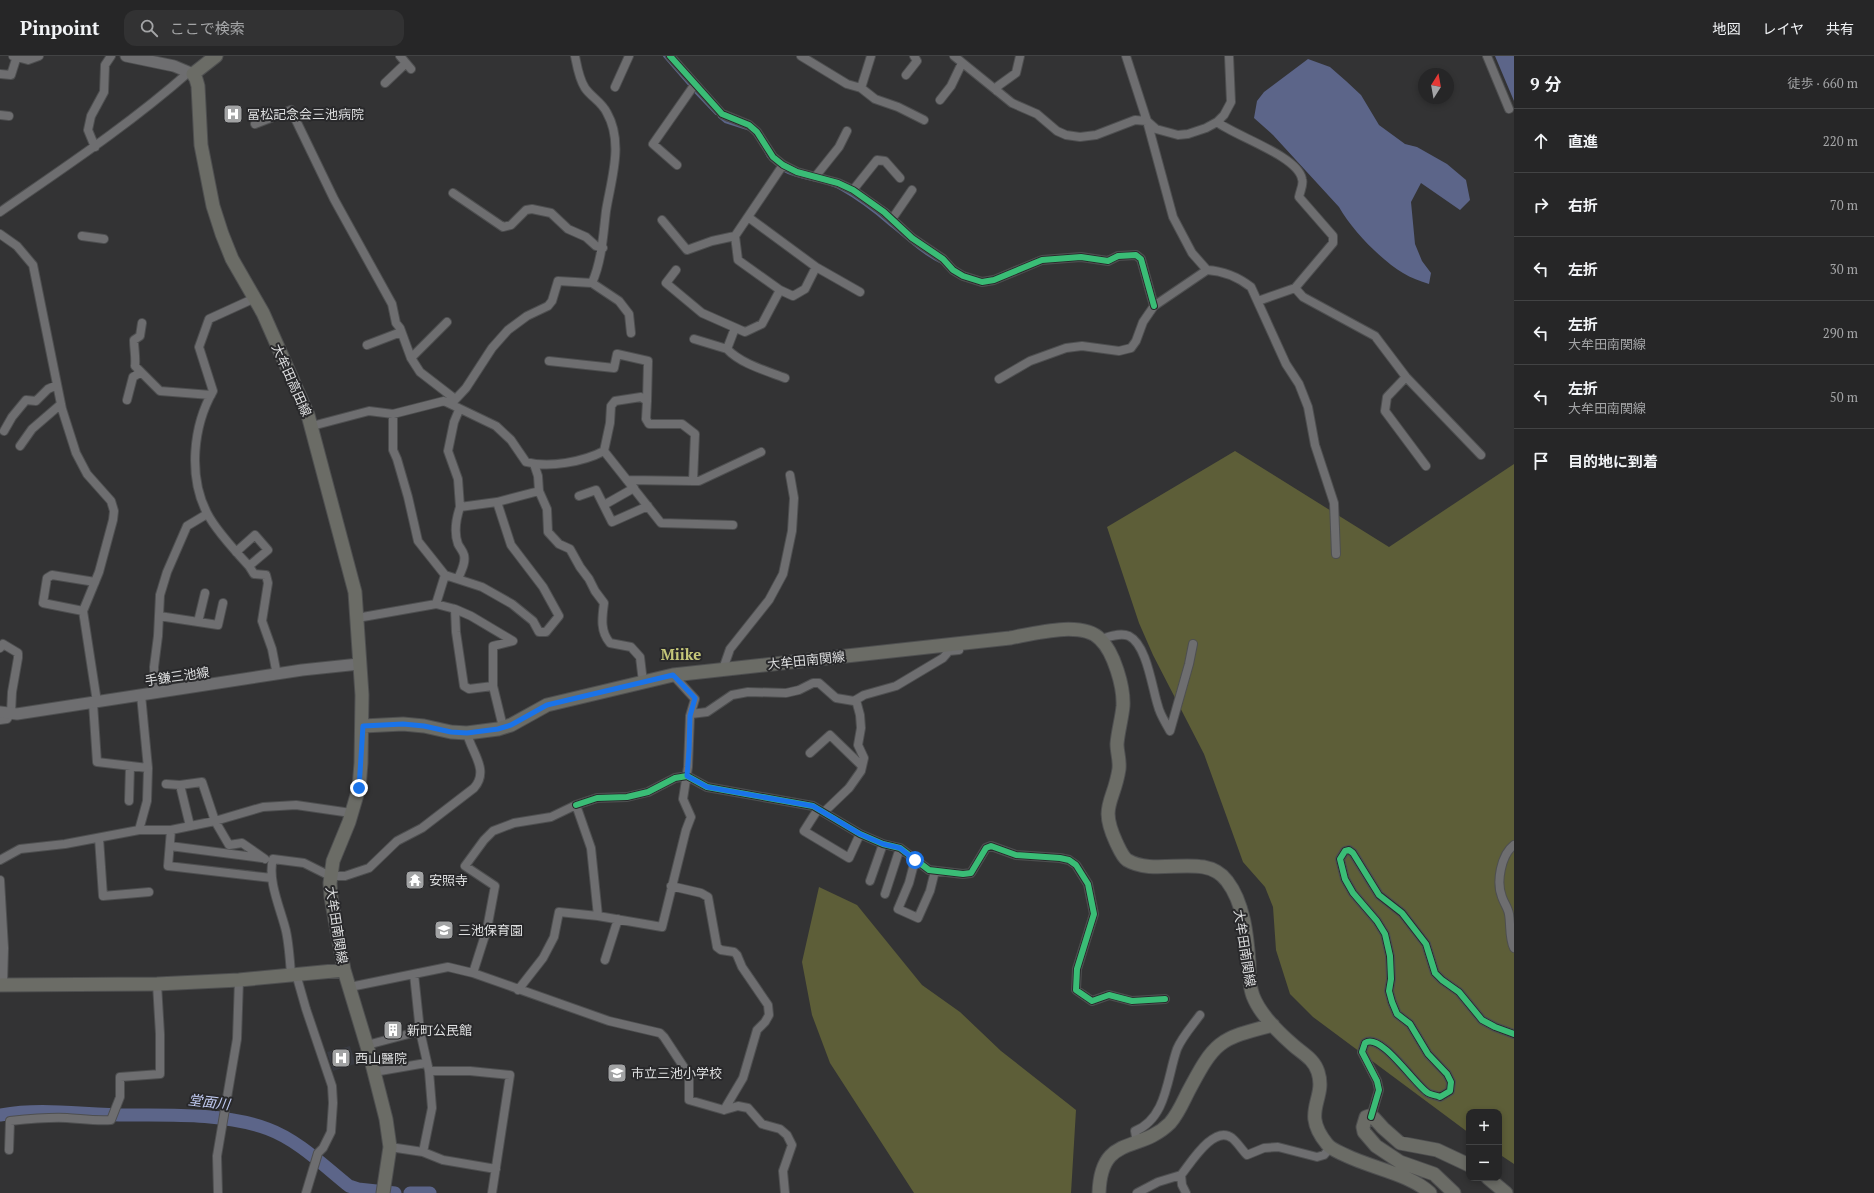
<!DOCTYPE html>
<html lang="ja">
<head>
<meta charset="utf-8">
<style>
  body { margin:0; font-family:"PT Serif","Noto Sans JP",serif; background:#323233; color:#f1f3f6 }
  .controls { position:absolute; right:12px; bottom:12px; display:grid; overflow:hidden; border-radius:8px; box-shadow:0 2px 6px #0003 }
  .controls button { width:36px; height:36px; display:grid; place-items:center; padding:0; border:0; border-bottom:1px solid #424344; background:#262627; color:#f1f3f6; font:20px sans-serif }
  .compass { position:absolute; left:1418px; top:12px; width:36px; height:36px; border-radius:50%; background:#262627; box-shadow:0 2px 6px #0003; rotate:11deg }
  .stop { position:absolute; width:12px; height:12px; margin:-9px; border:3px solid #1a73e8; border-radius:50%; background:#fff }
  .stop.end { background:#1a73e8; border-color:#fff; box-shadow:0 1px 4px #0008 }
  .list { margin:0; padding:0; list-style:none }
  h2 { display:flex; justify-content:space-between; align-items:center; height:52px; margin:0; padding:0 16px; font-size:17px }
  h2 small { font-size:13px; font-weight:400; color:#a4a5a7 }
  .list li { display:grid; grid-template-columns:26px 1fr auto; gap:12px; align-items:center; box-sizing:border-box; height:64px; padding:0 16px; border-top:1px solid #424344 }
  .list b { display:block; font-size:15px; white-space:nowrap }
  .list p { margin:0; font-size:13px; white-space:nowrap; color:#a4a5a7 }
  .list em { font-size:13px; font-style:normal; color:#a4a5a7 }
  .icon { flex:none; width:22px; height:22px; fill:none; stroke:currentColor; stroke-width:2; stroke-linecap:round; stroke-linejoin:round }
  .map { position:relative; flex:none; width:1514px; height:1137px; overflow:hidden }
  header { display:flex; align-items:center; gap:24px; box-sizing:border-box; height:56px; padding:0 20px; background:#262627; border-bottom:1px solid #424344 }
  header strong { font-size:19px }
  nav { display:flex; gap:22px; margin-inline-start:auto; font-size:14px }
  .search { width:280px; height:36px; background:#323233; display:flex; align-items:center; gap:10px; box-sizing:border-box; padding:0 14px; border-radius:12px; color:#a4a5a7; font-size:15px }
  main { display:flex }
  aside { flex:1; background:#262627 }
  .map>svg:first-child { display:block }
  .built { fill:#383a41 }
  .forest { fill:#5d5e38 }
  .water { fill:#5c6589 }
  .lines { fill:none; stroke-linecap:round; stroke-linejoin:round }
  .stream { stroke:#5c6589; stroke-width:2 }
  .river { stroke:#5c6589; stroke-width:13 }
  .street-casing { stroke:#4e4f50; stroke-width:10 }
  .secondary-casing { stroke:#4e4f50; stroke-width:13 }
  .primary-casing { stroke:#4e4f50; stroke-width:15 }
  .street { stroke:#6e6e70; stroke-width:8 }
  .secondary { stroke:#6e6e70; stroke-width:11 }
  .primary { stroke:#6b6c66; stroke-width:13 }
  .cycleway-casing { stroke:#29292b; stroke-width:8 }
  .cycleway { stroke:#3abd76; stroke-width:6 }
  .route { stroke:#1a73e8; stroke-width:5 }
  .labels { text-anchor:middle; stroke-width:4; stroke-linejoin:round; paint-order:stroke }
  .poi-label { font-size:13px; fill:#dedfe0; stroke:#29292b; text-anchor:start }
  .street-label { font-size:13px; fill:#dedfe0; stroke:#29292b }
  .water-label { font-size:14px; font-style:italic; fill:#c3cdf5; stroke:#29292b }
  .quarter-label { font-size:15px; font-weight:bold; fill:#c5c779; stroke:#29292b }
</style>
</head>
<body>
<header>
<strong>Pinpoint</strong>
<div class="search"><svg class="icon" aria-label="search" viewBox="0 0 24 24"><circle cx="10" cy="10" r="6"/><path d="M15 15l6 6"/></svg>ここで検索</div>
<nav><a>地図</a><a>レイヤ</a><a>共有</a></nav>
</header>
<main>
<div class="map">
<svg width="1514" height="1137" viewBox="0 0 1514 1137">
  <rect width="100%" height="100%" fill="#333334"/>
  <path class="built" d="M350,990l5,18 -22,7 -6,-19z"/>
  <path class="forest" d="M1235,395l154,96 125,-83v700l-15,-10v-42h-30v21l-156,-116 -23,-23 -14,-44 -3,-43 -8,-20 -22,-25 -39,-108 -51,-99 -14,-32 -32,-96z
    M819,831l38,18 65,80 38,27 41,39 75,59 -5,83h-157l-84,-130 -18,-48 -10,-53z"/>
  <path class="water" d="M1495,0h19v45z
    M1308,3l22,8 16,14 15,14 18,30 26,19 12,3 30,17 19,16 4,20 -10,10 -39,-27 -10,19 4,42 7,17 9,12 -2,11c-9,-3 -18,-6 -26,-11 -22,-13 -51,-43 -64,-66l-66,-72 -19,-17 3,-17 7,-9z"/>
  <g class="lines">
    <path class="stream" d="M664,0l26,30
      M693,34l23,24
      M719,61l6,5 25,8
      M765,95l3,6 11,10
      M782,114c18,11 42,9 58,19 18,10 35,23 50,36 17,13 32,29 52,38"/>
    <path class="river" d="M0,1059c43,-8 84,0 127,0 44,0 98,-2 141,14 30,11 56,37 81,57l9,3 37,4
      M410,1137h20"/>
    <g class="street-casing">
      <path id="street" d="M13,0l15,4 11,-4
        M400,0l11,13
        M575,0c2,10 4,23 10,32 6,9 17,14 22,25 17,30 4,67 -1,98 -3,25 -4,49 -14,72
        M670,0l52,58 27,11 8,7 16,25 10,8 14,7 41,11 15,7 31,22 28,26 31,21 10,11 10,6 19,6 12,-2 48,-20 39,-3 27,4 10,-5 18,-1 5,4 13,47
        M801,0l46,28 14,4 10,-32
        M954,0l58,47 25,11 20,17 9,4 14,2 16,-2 39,-15 12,1 9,8 22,6 10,-1 18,-6 11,-6 7,-7 7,-13 -2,-46
        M1126,0l21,65 26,96 19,36 15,17
        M1487,0l22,53
        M0,18l11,1 6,-19
        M906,19l11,-14 -3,-5
        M385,27l20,-19
        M615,31l14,-31
        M861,32l14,11 23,8 26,13
        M997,35l1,-5 18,-13 4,-17
        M940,44l11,-14 11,-23
        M0,59l9,1
        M1217,66c18,14 81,34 85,57 2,5 -2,12 -3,18l34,39v7l-38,45 -37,13
        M255,68l36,-14 43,89 58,105 4,19 4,5 11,30 9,14 35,27
        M95,91l-7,-17 3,-14 13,-24 1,-27 6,-9
        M677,109l-24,-21 42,-60
        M815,121l24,-30 8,-16
        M853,134l24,-30 8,1 15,17
        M453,137l50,34 8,-2 15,-15 6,-1 19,4 17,16 18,8 10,9 7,2
        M0,156c65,-45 130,-88 189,-140
        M748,161l68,50 44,25
        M892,163l20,-29
        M662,164l25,30 25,-9 23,-5
        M0,178l17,12 16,19 29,144 14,44 11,21 24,27 3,10 -1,9 -14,52 -16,39 14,91
        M82,180l22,3
        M676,214l-10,13 36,30 43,19 17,-8 18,-34 13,6 12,-7 11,-22
        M1295,232l8,9 72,39 31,41 75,78
        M780,234l-42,-30 -3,-24 48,-71
        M142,267l-2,13 -6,4c0,9 2,17 1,26l25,25 51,4
        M694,283l33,10 8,-21
        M367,289l34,-13
        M727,293c14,15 40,22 58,29
        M411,302l36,-36
        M549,305l65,7 3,-14 31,7 -1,40
        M1406,321l-19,20 -2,14 41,55
        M999,323l31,-18 36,-13 16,-2 37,5 12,-3 5,-7 7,-19 11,-16 53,-36c17,1 31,7 44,17l35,77 13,20 9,23 7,38 19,58 2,51
        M127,344l6,-23 8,-5
        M452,347l14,-15 26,-40 16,-18 19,-14 21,-10 4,-5 6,-20 34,2 27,18 10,13 2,19
        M459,354l-5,12 -6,29 10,28 2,28 37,-5
        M393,358v36l4,9 11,38 10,44 27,34 37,12 30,17 21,17 6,11h7l13,-16 -16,-29 -32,-42 -14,-43 42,-11
        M312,370l57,-15 24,3 51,-13 52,25 15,14 15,22c23,6 57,0 78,-11l6,-28 1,-17 4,-5 26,-4 6,4 -1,18 3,5h33l13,10 -2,47 -66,-1
        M4,375l8,-14 14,-17 10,1 12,-12 9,-4
        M20,390l12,-17 29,-25
        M604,395l57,72 72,2
        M534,408l4,12 1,15 8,18 1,23 11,12 11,5 10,18 9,12 6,12 9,12c-2,15 -4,28 6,40l21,4 9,10 3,25
        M693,425h6l62,-29
        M579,440l17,-6 16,32 36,-16
        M604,449l30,-17
        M236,496l19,-17 13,15 -19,16c-13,-14 -34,-37 -42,-53 -19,-37 -14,-87 6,-122l-14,-44 10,-28 46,-21
        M249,510l5,8 12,1 2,8 -6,38 10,28 5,26
        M445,519l-9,29 19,5 1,23 8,54 5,3 24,-3 10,41
        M458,523c3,-8 8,-16 6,-24 -1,-4 -4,-7 -6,-11 -4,-11 -2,-25 2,-37
        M455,553l16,7 42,25 -20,5v40
        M83,555l-40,-8 4,-25 5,-3 43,7
        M159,560l59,9 5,-22
        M357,562l79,-14
        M198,566l7,-29
        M1101,583c8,-2 19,-7 28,-3 18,9 23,52 29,70 2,9 8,17 12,25l19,-67 4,-20
        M0,592l3,-4 15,9v5l-6,34 -1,21 -4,6 -7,1
        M723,613l7,-20 39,-49 14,-26 9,-43 2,-33 -4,-23
        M155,637l-1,-26 4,-31 2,-41 7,-23 20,-46 20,-12
        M93,647l4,59 51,6
        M691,658l16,-2 25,-17 16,-3 38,1 13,-3 14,-7h6l17,15 18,3 10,-6 32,-9 47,-28 6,-7 10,-1
        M810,697l20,-18 32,31
        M166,728l14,1 22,-3 13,39 14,24 13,-2 23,16
        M180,729l10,41
        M129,745l1,-35
        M576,749l21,-7 30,-1 21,-5 27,-14 12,-2 20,11 106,19 47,28 23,10 17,4 29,22 34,4 8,-1 15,-25 5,-2 25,9 44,3 9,2 7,5 12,19 6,30 -17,55 -1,21 16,11 17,-6 23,6 33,-2
        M818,753l-14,22 45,27 11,-24
        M824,756l25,-24 12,-17 3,-13 -6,-13 3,-17 -1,-13 -4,-15
        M139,774l8,-29 1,-33 -7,-73
        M171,774l44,-9 48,-14 33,-2 55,8
        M99,782l4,58 46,-4
        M1514,789c-13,10 -18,37 -12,52 2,6 6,11 7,17 2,11 0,24 5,34
        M170,790l92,12
        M0,804l20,-11 45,-5 74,-14h32l-3,36 104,12
        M915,804l-6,23 -11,26 20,9 12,-27 5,-20
        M0,824l4,68 -1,37
        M870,825l13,-37
        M671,830l30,7 7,4 9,50 4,3 13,2 3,3 5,12 26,38 1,10 -4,7 -8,8 -14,48 -19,32
        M885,838l15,-46
        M605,904l13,-41
        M473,917l14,-44 8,-43 -30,-20 19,-26 9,-9 21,-8 37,-6 25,-12 15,43 7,68 64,11 24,-97 5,-13 -8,-18 5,-32 2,-51 5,-17 -22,-24
        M296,918l10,35 26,77 1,17 -2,29 -8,16 -5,5 -12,40
        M414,918l6,57 9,40 3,37 -9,44
        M291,919c-1,-15 -2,-30 -5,-44 -5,-21 -19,-51 -13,-72l31,4 26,13h15l24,-8 28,-27 25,-13 52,-40c16,-18 -3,-36 -7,-55
        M350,931l98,-20 25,6 136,48 51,12 4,4 25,38v25l35,10 14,-4 10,2 14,16 18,5 7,6 5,10 -9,26 2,22
        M518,934l25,-32 11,-21 5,-25 39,4
        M367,989l53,-14
        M429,1015h41l40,4 -18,118
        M374,1016l52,-9
        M1371,1061l8,-27 -2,-9 -15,-29 3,-9c16,-11 49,41 63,50 3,2 8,2 12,4l10,-6 1,-9 -4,-8 -19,-20 -18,-30 -13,-10 -5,-12 -3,-11 2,-12 -1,-23 -5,-22 -8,-13 -24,-28 -8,-14 -5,-20 5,-8 4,-1 4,3 26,42 23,18 24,31 9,29 7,7 17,12 23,28 13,7 19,7
        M1137,1086l-2,-11c32,-13 32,-54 42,-82 5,-12 15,-23 23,-34
        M390,1091l33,5 20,8 53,9
        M9,1094l1,-29c19,-2 38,-4 57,-3 16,1 28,3 44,2l9,-23v-20l40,-3v-40l-3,-50
        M218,1137l-1,-37 20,-117 2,-59
        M1137,1137l21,-11 23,-7
        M1186,1137l-4,-8 -1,-10c9,-11 33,-51 51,-37 6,5 10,12 15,17l17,-7 14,-1 39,10 7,-2 6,-7"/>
    </g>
    <g class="secondary-casing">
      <path id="secondary" d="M126,0l48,10 19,8
        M0,656l17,2 285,-44 57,-6"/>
    </g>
    <g class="primary-casing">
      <path id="primary" d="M216,0l-23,18 3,5 2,7 3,59 12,61 9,28 10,25 31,54 45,102 47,177 7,103 -1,68 -2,25 -10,34 -16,39 -3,22 1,14 13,73 26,86 16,63 4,28 -7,46
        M363,670l40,-2 21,2 27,6 16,1 31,-4 13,-4 36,-20 126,-30 337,-37c22,-4 72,-18 90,1 14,13 24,48 23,67 -1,12 -5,25 -6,38 0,8 3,16 2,25 -5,34 -20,36 -3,73 3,6 6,14 11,18 30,18 78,-9 100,21 17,22 20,55 22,81 0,11 0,24 4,34 7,18 25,36 40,49 10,9 21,14 25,27 9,28 -18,39 9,72 5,6 12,8 18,11 26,13 65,19 85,38
        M0,929l157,-1 82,-4 105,-10
        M1488,1122l18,15
        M1099,1137c2,-60 40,-39 71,-70 8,-9 13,-21 18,-31 27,-51 30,-53 85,-67
        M1454,1137l-20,-19 -34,-12 -24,-16 -12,-14 -1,-5 3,-10 3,-1 5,2 9,10 17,15 37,7 32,15"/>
    </g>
    <use href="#street" class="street"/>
    <use href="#secondary" class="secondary"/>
    <use href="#primary" class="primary"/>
    <g class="cycleway-casing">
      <path id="cycleway" d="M670,0l52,58 27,11 8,7 16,25 10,8 14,7 41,11 15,7 31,22 28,26 31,21 10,11 10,6 19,6 12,-2 48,-20 39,-3 27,4 10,-5 18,-1 5,4 13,47
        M576,749l21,-7 30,-1 21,-5 27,-14 12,-2 20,11 106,19 47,28 23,10 17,4 29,22 34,4 8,-1 15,-25 5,-2 25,9 44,3 9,2 7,5 12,19 6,30 -17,55 -1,21 16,11 17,-6 23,6 33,-2
        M1371,1061l8,-27 -2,-9 -15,-29 3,-9c16,-11 49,41 63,50 3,2 8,2 12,4l10,-6 1,-9 -4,-8 -19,-20 -18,-30 -13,-10 -5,-12 -3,-11 2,-12 -1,-23 -5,-22 -8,-13 -24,-28 -8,-14 -5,-20 5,-8 4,-1 4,3 26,42 23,18 24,31 9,29 7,7 17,12 23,28 13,7 19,7"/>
    </g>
    <use href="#cycleway" class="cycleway"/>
  </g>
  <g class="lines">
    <path class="route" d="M359,732l4,-62 40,-2 21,2 27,6 16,1 31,-4 13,-4 36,-20 126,-30 22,23 -5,18 -1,34 -2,26 20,11 106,19 47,28 23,10 17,4 15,12"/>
  </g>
  <defs>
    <g id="hospital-square" transform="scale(1)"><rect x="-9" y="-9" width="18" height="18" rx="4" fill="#a2a3a4" stroke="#29292b"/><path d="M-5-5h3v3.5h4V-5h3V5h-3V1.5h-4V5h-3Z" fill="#fff"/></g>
    <g id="temple-square" transform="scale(1)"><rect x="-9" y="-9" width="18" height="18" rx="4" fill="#a2a3a4" stroke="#29292b"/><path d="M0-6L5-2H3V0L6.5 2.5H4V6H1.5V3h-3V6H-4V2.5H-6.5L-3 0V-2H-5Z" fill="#fff"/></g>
    <g id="school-square" transform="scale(1)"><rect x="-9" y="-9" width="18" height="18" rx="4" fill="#a2a3a4" stroke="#29292b"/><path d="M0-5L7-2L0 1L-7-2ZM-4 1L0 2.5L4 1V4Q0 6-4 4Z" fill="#fff"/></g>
    <g id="building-square" transform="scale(1)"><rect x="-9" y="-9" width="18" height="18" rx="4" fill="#a2a3a4" stroke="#29292b"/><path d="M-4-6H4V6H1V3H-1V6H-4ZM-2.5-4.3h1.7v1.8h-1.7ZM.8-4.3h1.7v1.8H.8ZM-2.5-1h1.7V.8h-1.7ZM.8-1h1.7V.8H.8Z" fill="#fff"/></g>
  </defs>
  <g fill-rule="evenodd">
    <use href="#hospital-square" x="233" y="58"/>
    <use href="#temple-square" x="415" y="824"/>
    <use href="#school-square" x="444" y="874"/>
    <use href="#building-square" x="393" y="974"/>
    <use href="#hospital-square" x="341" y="1002"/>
    <use href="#school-square" x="617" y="1017"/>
  </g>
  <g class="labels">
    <g class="poi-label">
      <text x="247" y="63">冨松記念会三池病院</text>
      <text x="429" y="829">安照寺</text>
      <text x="458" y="879">三池保育園</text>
      <text x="407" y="979">新町公民館</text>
      <text x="355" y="1007">西山醫院</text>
      <text x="631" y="1022">市立三池小学校</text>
    </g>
    <g class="street-label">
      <text transform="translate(292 324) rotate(66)" y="5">大牟田高田線</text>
      <text transform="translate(806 604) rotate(-6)" y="5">大牟田南関線</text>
      <text transform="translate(177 620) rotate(-8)" y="5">手鎌三池線</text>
      <text transform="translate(337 869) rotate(81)" y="5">大牟田南関線</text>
      <text transform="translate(1245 892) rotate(81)" y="5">大牟田南関線</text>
    </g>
    <g class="water-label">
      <text transform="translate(209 1046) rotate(7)" y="5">堂面川</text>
    </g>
    <g class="quarter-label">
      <text x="681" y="604">Miike</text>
    </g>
  </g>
</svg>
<div class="controls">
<button>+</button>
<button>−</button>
</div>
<svg class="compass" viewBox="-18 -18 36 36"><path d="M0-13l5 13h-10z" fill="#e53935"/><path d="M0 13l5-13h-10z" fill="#a4a5a7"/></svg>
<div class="stop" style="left:915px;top:804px"></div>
<div class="stop end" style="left:359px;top:732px"></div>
</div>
<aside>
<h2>9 分<small>徒歩 · 660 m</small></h2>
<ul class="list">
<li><svg class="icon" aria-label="ahead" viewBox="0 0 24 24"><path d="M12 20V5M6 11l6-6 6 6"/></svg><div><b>直進</b></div><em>220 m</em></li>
<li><svg class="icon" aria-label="right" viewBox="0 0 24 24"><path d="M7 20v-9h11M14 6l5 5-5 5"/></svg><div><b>右折</b></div><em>70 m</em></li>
<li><svg class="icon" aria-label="left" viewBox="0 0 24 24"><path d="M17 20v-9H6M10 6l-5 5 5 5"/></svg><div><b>左折</b></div><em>30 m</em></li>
<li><svg class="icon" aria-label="left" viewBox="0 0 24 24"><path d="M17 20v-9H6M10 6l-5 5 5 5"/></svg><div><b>左折</b><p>大牟田南関線</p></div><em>290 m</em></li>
<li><svg class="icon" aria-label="left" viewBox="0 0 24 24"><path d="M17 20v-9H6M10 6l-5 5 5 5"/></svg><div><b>左折</b><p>大牟田南関線</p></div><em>50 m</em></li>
<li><svg class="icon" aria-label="arrive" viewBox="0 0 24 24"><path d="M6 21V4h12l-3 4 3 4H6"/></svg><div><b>目的地に到着</b></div></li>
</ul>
</aside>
</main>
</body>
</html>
